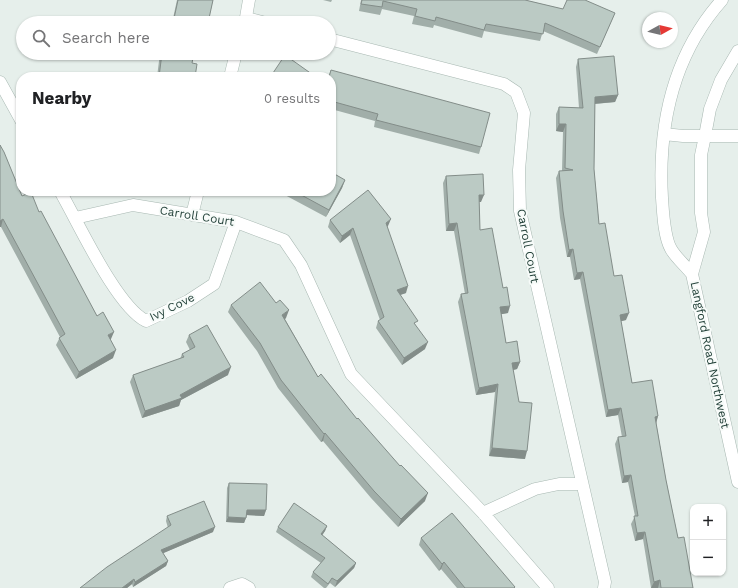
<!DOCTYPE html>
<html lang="en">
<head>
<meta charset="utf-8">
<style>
  body { margin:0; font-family:"Work Sans",sans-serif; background:#f6f6f6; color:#202124 }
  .controls { position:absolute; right:12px; bottom:12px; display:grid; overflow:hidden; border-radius:8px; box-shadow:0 1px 3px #0004 }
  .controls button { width:36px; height:36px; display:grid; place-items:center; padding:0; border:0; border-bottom:1px solid #e0e0e0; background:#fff; color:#202124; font:20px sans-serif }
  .compass { position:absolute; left:642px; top:12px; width:36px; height:36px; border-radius:50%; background:#fff; box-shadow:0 1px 3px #0004; rotate:82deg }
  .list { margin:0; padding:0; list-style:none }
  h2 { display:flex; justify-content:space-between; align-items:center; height:52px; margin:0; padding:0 16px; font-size:17px }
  h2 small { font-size:13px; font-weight:400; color:#757577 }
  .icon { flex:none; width:22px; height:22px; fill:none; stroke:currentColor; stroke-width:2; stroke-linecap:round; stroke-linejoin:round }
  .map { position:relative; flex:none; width:738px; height:588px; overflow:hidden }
  .search { position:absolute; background:#fff; box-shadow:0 1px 3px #0004; left:16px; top:16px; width:320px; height:44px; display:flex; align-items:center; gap:10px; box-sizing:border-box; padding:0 14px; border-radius:22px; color:#757577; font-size:15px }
  .panel { position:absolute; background:#fff; box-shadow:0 1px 3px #0004; left:16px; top:72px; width:320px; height:124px; border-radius:16px }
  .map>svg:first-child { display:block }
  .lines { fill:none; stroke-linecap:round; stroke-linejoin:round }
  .minor-casing { stroke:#a8b8b2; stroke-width:13 }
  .minor { stroke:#fff; stroke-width:12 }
  .wall { fill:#a1aea9 }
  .shaded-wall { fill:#838d89 }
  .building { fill:#bbcac4; stroke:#838d89 }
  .labels { text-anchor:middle; stroke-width:4; stroke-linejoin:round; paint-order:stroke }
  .street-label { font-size:12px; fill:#24423a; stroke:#f7fbf9 }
</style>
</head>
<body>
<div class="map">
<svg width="738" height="588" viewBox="0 0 738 588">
  <rect width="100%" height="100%" fill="#e6efeb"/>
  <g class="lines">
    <g class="minor-casing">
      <path id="minor" d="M722,0c-49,55 -64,126 -60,198 1,14 2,39 9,51 5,9 15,17 21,25l46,208
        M246,18l20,5
        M245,23l4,-23
        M329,39l175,45 12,8 8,21 -5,57 1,41 85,371 -1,6
        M230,77l6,-24
        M0,82l21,38
        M664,134l19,2h55
        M60,191c18,31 56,115 86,130l42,-20 26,-17 22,-62
        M192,215l6,-24
        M75,218l58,-13 103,17 48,18 17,25 50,109 132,139 65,75
        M692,274l12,-42 -3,-19v-58l4,-19 5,-27 11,-29 17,-29
        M483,513l52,-24 24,-5h23
        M230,588l12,-4 7,4"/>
    </g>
    <use href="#minor" class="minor"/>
  </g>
  <path class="wall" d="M177,0h36l-5,23h-36z
    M323,0h9l-1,2z
    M361,0h164l38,9 52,4 -18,41 -54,-23 -3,10 -56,-10 -2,7 -48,-13 -1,3 -21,-4 2,-8 -32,-7 -2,6 -21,-4z
    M160,53h34l-2,10 3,14h-38z
    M578,59l40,36 -3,7 -20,2 -1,65 5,55 27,96 -5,1 11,62 26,33 -2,6 10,58 12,58 15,50h-42l-8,-49 -8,2 -4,-17 4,-8 -7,-34 -6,1 -7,-39 3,-7h4l-4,-22 -12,2 -26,-138 -6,1 -4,-23h-3l-7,-39 -4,-40 3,-7h3l1,-39 -7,-1v-17l3,-7 20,1 -3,-41z
    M331,70l150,77 -2,7 -105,-27 1,-6 -44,-12v-32h-3z
    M273,73l43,4h-45z
    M0,145l22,51 17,16 58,104 14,23 -1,1 3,18 -37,21 -20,-34 4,-8 -59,-110z
    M446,176l35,26h-2l1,28 23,58 5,25 -7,1 5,29 14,19 -3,7 -4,1 12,89 -36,-3 6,-64 -19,3 -18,-93 3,-8h4l-11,-63h-8l-3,-48z
    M345,180l-3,8 -16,29 -43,-23 1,-3h47z
    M330,220l58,6 -1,1 19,66 -6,2 16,31 9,23 -23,16 -26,-37 2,-7 2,-1 -30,-85 -10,8 -12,-16z
    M231,305l55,13 -1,1 33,58 39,42 68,82 -27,26 -27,-29 -48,-57 -2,1 -43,-54 -21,-37 -29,-39z
    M189,335l39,40 -47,25 -2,6 -37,12 -12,-36 3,-7 47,-16 2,-5 8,-4 -4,-8z
    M229,483l37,27 -2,6 -17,-1 -3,8 -18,-1 1,-34z
    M167,516l46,16 -50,21 5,8 -2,5 -33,21 -1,-3 -5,4h-47l88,-60 -2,-7z
    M327,526l-2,5 -3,4 34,28 -2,5 -19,19 -5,-4 -4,5h-2l-13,-11 2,-5 8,-9 -45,-31 2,-5z
    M421,538l94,49v1h-58l-16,-19 -2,2 -20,-26z"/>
  <path class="shaded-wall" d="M618,95l-3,7 -23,2 3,-7z
    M559,124h7l-3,8 -7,-1z
    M345,180l-3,8 -16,29 3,-7z
    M479,195h5l-3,7h-5z
    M3,219l-2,8h-1v-6z
    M391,219l-3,7 -5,4 3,-7z
    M457,223l-3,8h-8l3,-7z
    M353,228l-3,7 -10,8 2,-7z
    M573,249l-3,8h-3l2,-7z
    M583,272l-3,7 -6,1 3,-7z
    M408,286l-2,7 -12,4 3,-7z
    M510,306l-2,7 -11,2 3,-8z
    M289,310l-3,8 -6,5 2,-8z
    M629,313l-3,7 -8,2 2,-7z
    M114,332l-3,7 -6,4 3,-8z
    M428,342l-3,7 -23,16 2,-7z
    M116,350l-3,8 -37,21 3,-7z
    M520,362l-3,7 -8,2 3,-8z
    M231,367l-3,8 -47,25 -2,6 -37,12 3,-7 35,-16z
    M498,384l-3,8 -19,3 3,-7z
    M621,408l-3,7 -12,2 2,-7z
    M658,416l-2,8 -1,-7z
    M325,433l-2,8 -2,1 3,-8z
    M492,448l35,3 -2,8 -36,-3z
    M631,475l-3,7 -6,1 2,-7z
    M428,493l-3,8 -27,26 3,-8z
    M247,510h19l-2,6 -19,-1z
    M228,517l18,1 -2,5 -18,-1z
    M327,526l-2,5 -6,9 2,-6z
    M215,527l-2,5 -54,23 2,-5z
    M645,532l-2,7 -8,2 2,-8z
    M168,561l-2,5 -33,21 2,-5z
    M444,562l-3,7 -2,2 3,-7z
    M356,563l-2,5 -19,19 2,-6z
    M134,579l-2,5 -5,4h-5z
    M660,580l-2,8h-7l3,-6z"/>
  <path class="building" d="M178,0h35l-5,23h-35z
    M362,0h163l38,9 4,-9h18l30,13 -15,34 -55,-24 -2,11 -57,-10 -2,6 -48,-13 -1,4 -20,-5 2,-7 -34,-8 -1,6 -21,-3z
    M162,53h32l-2,10 5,1 -2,13h-36z
    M285,55l31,22h-38l-5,-4z
    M614,56l4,39 -23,2 -1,72 5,55 6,-1 9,53 8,-1 7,38 -9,2 12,68 20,-3 6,36 -3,1 11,63 12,58 6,-1 9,51h-32l-1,-8 -6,2 -9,-50 -8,1 -3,-17h4l-7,-41 -7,1 -6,-39 8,-1 -5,-28 -13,2 -25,-138 -6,1 -4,-24 -4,1 -6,-39 -4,-40 14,-1 -8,-2 1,-44h-7v-17l24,1 -5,-49z
    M331,70l159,43 -9,34 -105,-27 2,-6 -47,-13v-24h-2z
    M0,145l4,7 18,44 9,-4 8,20 2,-1 56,105 6,-4 11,20 -6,3 8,15 -37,22 -20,-34 6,-4 -62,-115 -3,2z
    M331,172l14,8 -16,30 -35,-19h37z
    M483,174l1,21h-5l1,35 12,-2 11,60 4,-1 3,19 -10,1 6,36 11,-2 3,21 -8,1 7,39 13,1 -5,48 -35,-3 6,-64 -19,4 -18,-94 7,-1 -11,-70 -8,1 -3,-48z
    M368,190l23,29 -5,4 22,63 -11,4 21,31 -4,2 14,19 -24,16 -26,-37 6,-4 -31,-89 -11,8 -12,-16z
    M260,282l16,21 4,-3 9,10 -7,5 36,62 3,-3 36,45 1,-1 42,48 1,-1 27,28 -27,26 -27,-28 -49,-58 -1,1 -43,-54 -21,-37 -29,-38z
    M207,325l24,42 -51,28 2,3 -37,13 -12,-36 51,-18 -2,-3 13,-7 -6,-12z
    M229,483l38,1 -1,26h-19l-1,8 -18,-1z
    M204,501l11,26 -54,23 7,11 -33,21 -1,-3 -12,9h-42l27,-21 64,-42 -4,-9z
    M294,503l33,23 -6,8 35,29 -19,18 -5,-3 -4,6 -15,-12 12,-14 -47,-31z
    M452,513l63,74 -1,1h-49l-21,-26 -2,2 -21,-26z"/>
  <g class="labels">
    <g class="street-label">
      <text transform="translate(197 216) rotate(9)" y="4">Carroll Court</text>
      <text transform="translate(528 246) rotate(79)" y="4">Carroll Court</text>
      <text transform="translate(172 307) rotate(-26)" y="4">Ivy Cove</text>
      <text transform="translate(710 355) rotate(78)" y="4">Langford Road Northwest</text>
    </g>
  </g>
</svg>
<div class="controls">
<button>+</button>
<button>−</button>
</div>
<svg class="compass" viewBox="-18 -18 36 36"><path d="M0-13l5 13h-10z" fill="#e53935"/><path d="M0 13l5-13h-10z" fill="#757577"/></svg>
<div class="search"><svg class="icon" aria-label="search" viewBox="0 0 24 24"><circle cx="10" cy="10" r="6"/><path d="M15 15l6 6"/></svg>Search here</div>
<section class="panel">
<h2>Nearby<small>0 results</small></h2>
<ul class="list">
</ul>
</section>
</div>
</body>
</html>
